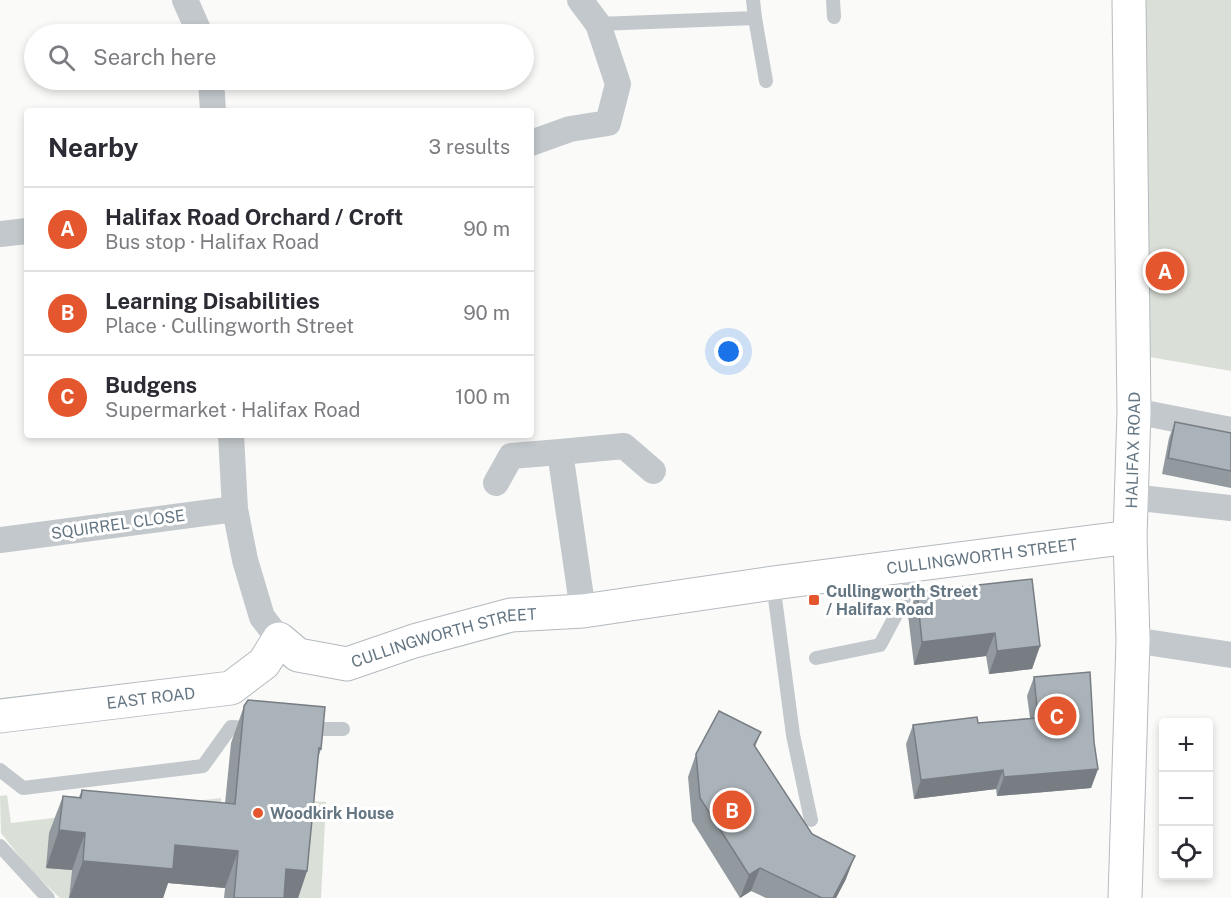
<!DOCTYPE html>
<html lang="en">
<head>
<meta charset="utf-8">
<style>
  body { margin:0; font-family:"Public Sans",sans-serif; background:#f7f7f7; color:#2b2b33 }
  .controls { position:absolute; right:18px; bottom:18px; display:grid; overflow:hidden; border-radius:6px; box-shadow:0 3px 9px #0003 }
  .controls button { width:54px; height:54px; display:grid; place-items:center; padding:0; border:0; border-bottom:2px solid #e1e1e2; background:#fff; color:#2b2b33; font:30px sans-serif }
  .you { position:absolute; left:729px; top:352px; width:21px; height:21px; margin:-15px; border:4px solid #fff; border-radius:50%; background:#1a73e8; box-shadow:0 0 0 9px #1a73e833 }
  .badge { display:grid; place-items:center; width:39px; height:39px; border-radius:50%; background:#e4572e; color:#fff; font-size:20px; font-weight:700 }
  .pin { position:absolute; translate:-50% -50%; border:3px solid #fff; box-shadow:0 2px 6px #0006 }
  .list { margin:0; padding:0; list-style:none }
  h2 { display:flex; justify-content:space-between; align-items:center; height:78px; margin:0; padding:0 24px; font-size:26px }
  h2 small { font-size:20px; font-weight:400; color:#7c7c81 }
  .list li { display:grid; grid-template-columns:39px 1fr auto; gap:18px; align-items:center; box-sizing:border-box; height:84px; padding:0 24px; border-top:2px solid #e1e1e2 }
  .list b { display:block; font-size:22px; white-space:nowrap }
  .list p { margin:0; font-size:20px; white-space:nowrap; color:#7c7c81 }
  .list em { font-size:20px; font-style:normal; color:#7c7c81 }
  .icon { flex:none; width:33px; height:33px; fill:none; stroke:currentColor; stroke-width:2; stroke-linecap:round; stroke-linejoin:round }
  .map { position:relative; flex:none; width:1231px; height:898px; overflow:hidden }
  .search { position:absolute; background:#fff; box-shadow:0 3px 9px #0003; left:24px; top:24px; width:510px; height:66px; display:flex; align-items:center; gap:15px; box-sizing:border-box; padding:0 21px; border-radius:33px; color:#7c7c81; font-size:22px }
  .panel { position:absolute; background:#fff; box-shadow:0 3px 9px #0003; left:24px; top:108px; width:510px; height:330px; border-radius:6px }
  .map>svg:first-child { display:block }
  .green { fill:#dadfd7 }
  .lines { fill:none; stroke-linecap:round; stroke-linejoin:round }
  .secondary-casing { stroke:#b3babf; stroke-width:35 }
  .primary-casing { stroke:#b5babe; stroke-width:35 }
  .lane { stroke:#c3c8cc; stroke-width:14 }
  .street { stroke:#c3c8cc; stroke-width:26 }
  .secondary { stroke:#fff; stroke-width:33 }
  .primary { stroke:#fff; stroke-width:33 }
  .wall { fill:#929a9f }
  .shaded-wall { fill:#777d82 }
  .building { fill:#aab3b9; stroke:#777d82; stroke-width:1.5 }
  .poi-dot { fill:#e4572e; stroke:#fff; stroke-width:2 }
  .labels { text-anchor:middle; stroke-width:6; stroke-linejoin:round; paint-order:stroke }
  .street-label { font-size:16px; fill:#657683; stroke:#fff }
  .poi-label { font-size:16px; font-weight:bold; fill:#657683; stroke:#fff; text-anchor:start }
</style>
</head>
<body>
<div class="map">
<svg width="1231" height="898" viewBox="0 0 1231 898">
  <rect width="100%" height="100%" fill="#fafaf8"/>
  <path class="green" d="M1129,0h102v371l-99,-17z
    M7,795l4,28 210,-25 1,44 -150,28 -3,28h-9l-30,-28 -29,-37 -1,-37z
    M292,800l34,2 -5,96h-26z"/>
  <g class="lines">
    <g class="secondary-casing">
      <g id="secondary">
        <path id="s1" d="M0,716l231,-28 33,-25 15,-24 19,16 49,9 67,-23 97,-26 72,-4 190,-28 357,-46"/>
      </g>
    </g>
    <g class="primary-casing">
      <g id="primary">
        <path id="s2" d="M1125,898l8,-258 -3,-103 4,-126 -5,-411"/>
      </g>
    </g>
    <path class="lane" d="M753,0l2,18
      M833,0l1,17
      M598,24l157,-6 11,63
      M773,583l20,152 18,85
      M816,658l64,-13 18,-34 20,-44
      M305,729h38
      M0,770l23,18 180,-22 28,-39 21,1
      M0,846l48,52"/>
    <path class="street" d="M185,0l15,34
      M211,80l2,31
      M531,143l39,-14 38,-6 10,-39 -20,-60 -18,-24
      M0,234l27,-3
      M1134,411l97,19
      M231,435l4,74 10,51 17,57 17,22
      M560,452l64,-6 29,25
      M496,483l15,-27 49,-4 23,159
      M1131,497l100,11
      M0,540l235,-31
      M1133,640l98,15"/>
    <use href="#secondary" class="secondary"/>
    <use href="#primary" class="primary"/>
  </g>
  <path class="wall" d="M1175,422l56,11v55l-69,-14 7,-36z
    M917,592l123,54 -8,23 -43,5 -3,-18 -72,9 -6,-50z
    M1034,677l60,65 4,27 -7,19 -94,8 -1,-7 -82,10 -8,-55 7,-19 65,-2 52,-5 -3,-22z
    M244,706l77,43 -3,9 -11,113 -9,27h-74l1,-10 -57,-5 -5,15h-94l3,-28 -26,-2 3,-35 14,-37 16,1 3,-7 143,14 6,-61z
    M761,732l-6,15 57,87 34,45 -10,19h-70l-15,-7 -11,7 -48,-77 -4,-44 8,-23z"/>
  <path class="shaded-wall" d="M995,633l-9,23 -72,9 8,-23z
    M1040,646l-8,23 -43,5 8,-23z
    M1098,769l-7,19 -94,8 7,-19z
    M1003,770l-7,19 -82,10 7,-19z
    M59,830l26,3 -13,37 -26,-2z
    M175,845l63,6 -13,37 -57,-5 -5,15h-94l14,-37z
    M855,856l-9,23 -10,19h-3z
    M760,868l-9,23 -11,7 9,-23z
    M286,869l21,2 -9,27h-22z"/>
  <path class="building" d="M1175,422l56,11v38l-63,-13z
    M1032,579l8,67 -43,5 -2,-18 -73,9 -5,-50z
    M1090,672l4,70 4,27 -94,8 -1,-7 -82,10 -8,-55 64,-8 1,6 60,-5 -4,-41z
    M248,700l77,7 -4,42 -2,-1 -12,123 -21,-2 -2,29h-50l4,-47 -63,-6 -2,24 -90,-8 2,-28 -26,-3 4,-34 18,2 1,-8 153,14 9,-98z
    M719,711l42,21 -7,13 58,89 43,22 -22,42h-11l-62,-30 -11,7 -49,-77 -4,-44z"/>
  <g class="poi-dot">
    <rect x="808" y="594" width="12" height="12" rx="3"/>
    <circle cx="258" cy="813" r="6"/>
  </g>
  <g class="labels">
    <g class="street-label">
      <text dy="6" stroke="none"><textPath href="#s2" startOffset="448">HALIFAX ROAD</textPath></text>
      <text transform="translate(118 524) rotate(-8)" y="6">SQUIRREL CLOSE</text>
      <text dy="6" stroke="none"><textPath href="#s1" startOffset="1023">CULLINGWORTH STREET</textPath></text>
      <text dy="6" stroke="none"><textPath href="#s1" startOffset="478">CULLINGWORTH STREET</textPath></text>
      <text dy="6" stroke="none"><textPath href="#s1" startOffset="152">EAST ROAD</textPath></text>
    </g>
    <g class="poi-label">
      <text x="826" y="597">Cullingworth Street<tspan x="826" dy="18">/ Halifax Road</tspan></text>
      <text x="270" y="819">Woodkirk House</text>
    </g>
  </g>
</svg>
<div class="controls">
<button>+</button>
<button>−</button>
<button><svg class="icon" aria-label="locate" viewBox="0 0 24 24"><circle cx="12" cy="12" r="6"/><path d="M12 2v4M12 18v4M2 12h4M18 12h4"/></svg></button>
</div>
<div class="you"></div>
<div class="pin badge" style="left:1165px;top:271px">A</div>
<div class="pin badge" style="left:732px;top:810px">B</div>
<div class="pin badge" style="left:1057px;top:716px">C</div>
<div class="search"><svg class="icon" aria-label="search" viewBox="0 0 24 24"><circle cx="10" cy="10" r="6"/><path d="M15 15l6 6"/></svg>Search here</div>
<section class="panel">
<h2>Nearby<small>3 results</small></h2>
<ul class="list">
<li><span class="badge">A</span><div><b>Halifax Road Orchard / Croft</b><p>Bus stop · Halifax Road</p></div><em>90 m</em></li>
<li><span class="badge">B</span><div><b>Learning Disabilities</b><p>Place · Cullingworth Street</p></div><em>90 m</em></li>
<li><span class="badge">C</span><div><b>Budgens</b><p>Supermarket · Halifax Road</p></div><em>100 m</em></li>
</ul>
</section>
</div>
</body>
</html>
